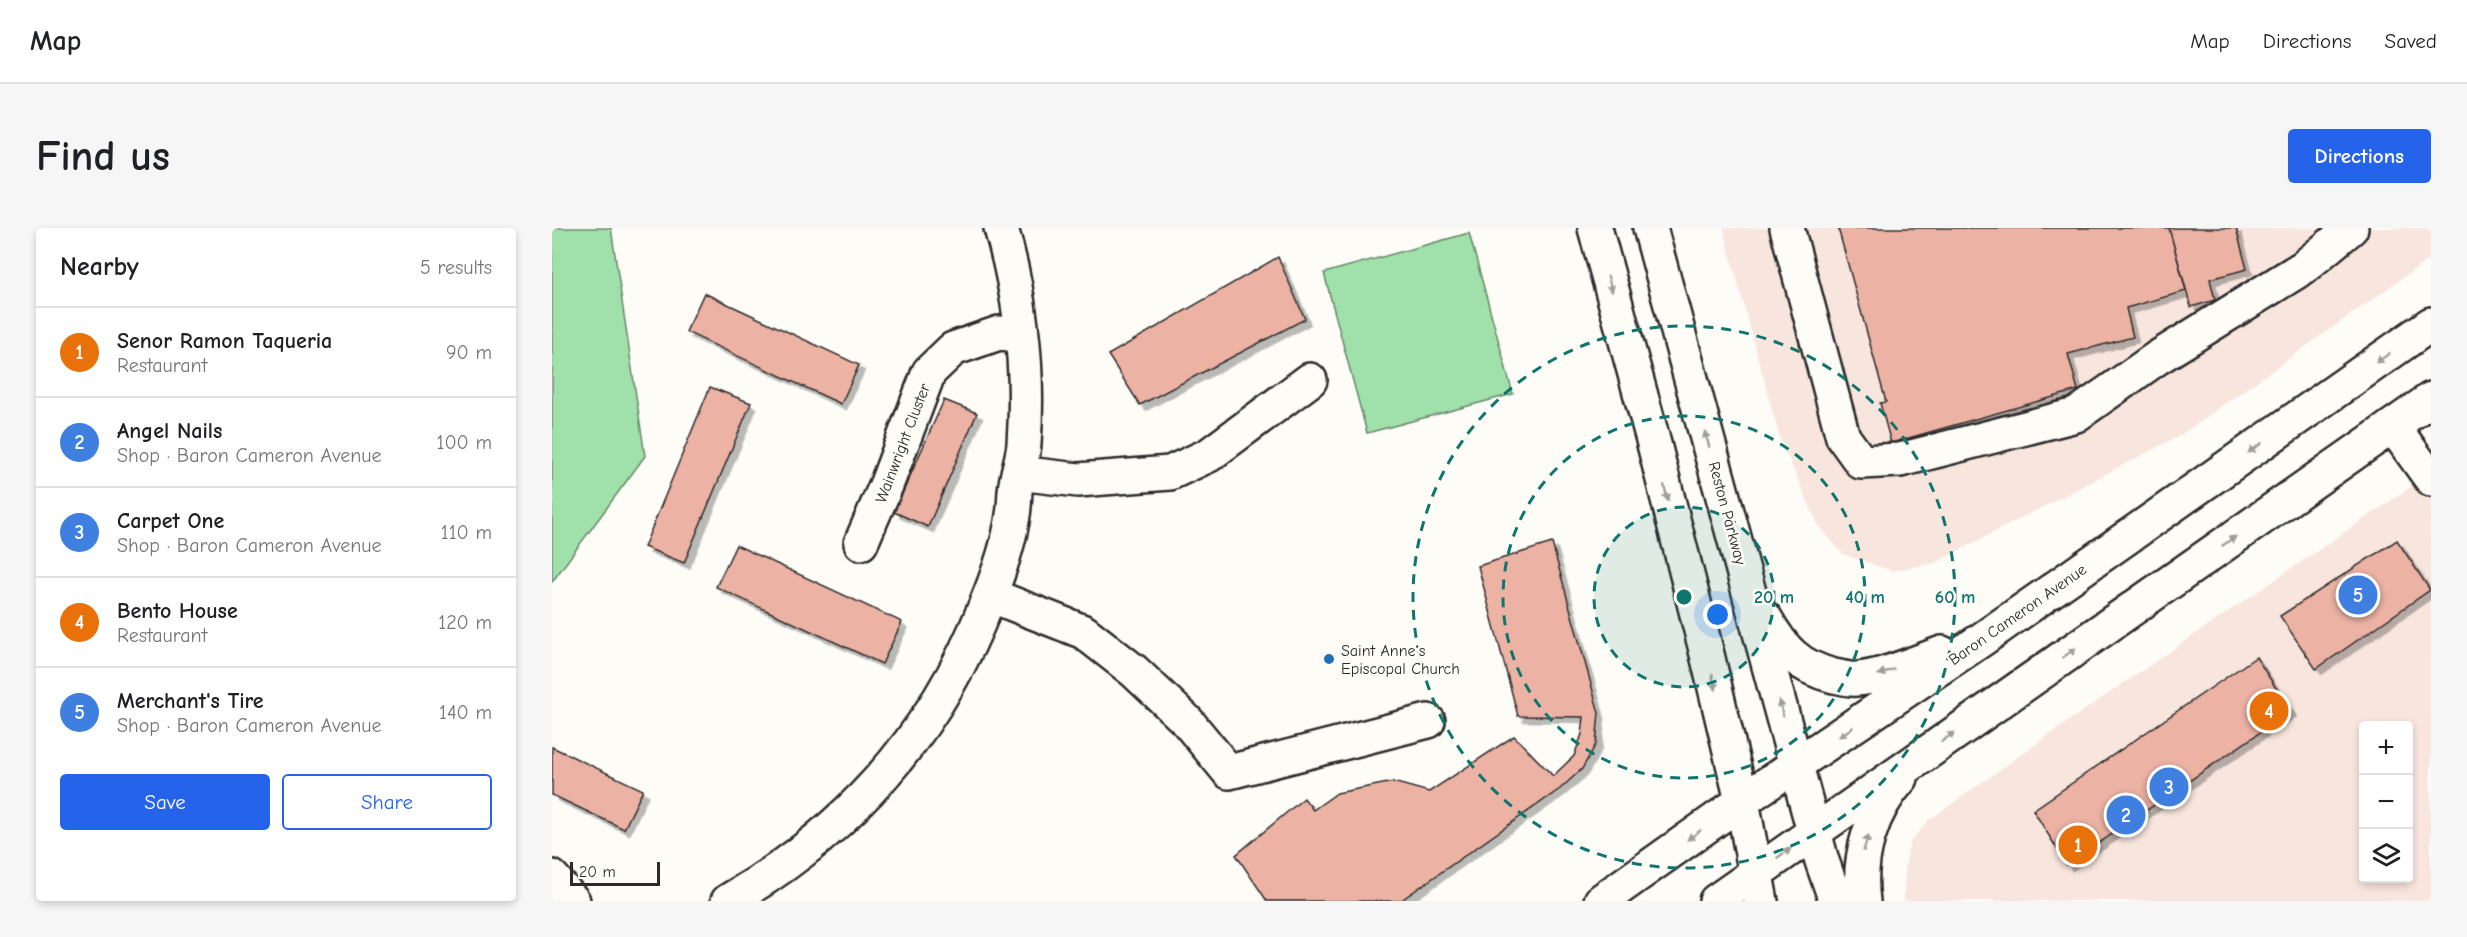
<!DOCTYPE html>
<html lang="en">
<head>
<meta charset="utf-8">
<style>
  body { margin:0; font-family:"Comic Neue",sans-serif; background:#f6f6f6; color:#202124 }
  .controls { position:absolute; right:18px; bottom:18px; display:grid; overflow:hidden; border-radius:6px; box-shadow:0 3px 9px #0003 }
  .controls button { width:54px; height:54px; display:grid; place-items:center; padding:0; border:0; border-bottom:2px solid #e0e0e0; background:#fff; color:#202124; font:30px sans-serif }
  .scale { position:absolute; left:18px; bottom:15px; width:90px; box-sizing:border-box; padding-left:6px; border:3px solid #2b2b2b; border-top:0; font-size:16px; line-height:21px; white-space:nowrap; color:#2b2b2b; -webkit-text-stroke:4px #fdfcf7; paint-order:stroke }
  .you { position:absolute; left:1166px; top:387px; width:21px; height:21px; margin:-15px; border:4px solid #fff; border-radius:50%; background:#1a73e8; box-shadow:0 0 0 9px #1a73e833 }
  .badge { display:grid; place-items:center; width:39px; height:39px; border-radius:50%; background:#2563eb; color:#fff; font-size:20px; font-weight:700 }
  .pin { position:absolute; translate:-50% -50%; border:3px solid #fff; box-shadow:0 2px 6px #0006 }
  .list { margin:0; padding:0; list-style:none }
  h2 { display:flex; justify-content:space-between; align-items:center; height:78px; margin:0; padding:0 24px; font-size:26px }
  h2 small { font-size:20px; font-weight:400; color:#757577 }
  .list li { display:grid; grid-template-columns:39px 1fr auto; gap:18px; align-items:center; box-sizing:border-box; height:90px; padding:0 24px; border-top:2px solid #e0e0e0 }
  .list b { display:block; font-size:22px; white-space:nowrap }
  .list p { margin:0; font-size:20px; white-space:nowrap; color:#757577 }
  .list em { font-size:20px; font-style:normal; color:#757577 }
  .actions { display:flex; gap:12px; padding:18px 24px }
  .actions a { flex:1; padding:14px 0; border:2px solid #2563eb; border-radius:6px; text-align:center; font-size:21px; color:#2563eb }
  .actions .main { background:#2563eb; color:#fff }
  .icon { flex:none; width:33px; height:33px; fill:none; stroke:currentColor; stroke-width:2; stroke-linecap:round; stroke-linejoin:round }
  .map { position:relative; flex:none; width:1879px; height:673px; overflow:hidden; border-radius:6px }
  header { display:flex; align-items:center; gap:36px; box-sizing:border-box; height:84px; padding:0 30px; background:#fff; border-bottom:2px solid #e0e0e0 }
  header strong { font-size:28px }
  nav { display:flex; gap:33px; margin-inline-start:auto; font-size:21px }
  .intro { display:flex; align-items:center; justify-content:space-between; box-sizing:border-box; height:144px; padding:0 36px }
  h1 { margin:0; font-size:42px }
  .button { padding:15px 27px; border-radius:6px; background:#2563eb; color:#fff; font-size:21px; font-weight:700 }
  main { display:flex; gap:36px; padding:0 36px }
  aside { flex:1; background:#fff; border-radius:6px; box-shadow:0 3px 9px #0003 }
  .map>svg:first-child { display:block }
  .built { fill:#f8e6de; fill-rule:evenodd }
  .green { fill:#a0e1ab; stroke:#66866b; stroke-width:1.5 }
  .building { fill:#ecb2a4; stroke:#2b2b2b; stroke-width:1.5; filter:url(#shadow) }
  .lines { fill:none; stroke-linecap:round; stroke-linejoin:round }
  .minor-casing { stroke:#2b2b2b; stroke-width:38 }
  .major-casing { stroke:#2b2b2b; stroke-width:38 }
  .minor { stroke:#fdfcf7; stroke-width:33 }
  .major { stroke:#fdfcf7; stroke-width:33 }
  .oneway { fill:#9e9e9b }
  .ring { fill:none; stroke:#0f766e; stroke-width:3; stroke-dasharray:10 8 }
  .poi-dot { fill:#1f6fb2; stroke:#fdfcf7; stroke-width:2 }
  .labels { text-anchor:middle; stroke-width:5; stroke-linejoin:round; paint-order:stroke }
  .street-label { font-size:16px; fill:#2b2b2b; stroke:#fdfcf7 }
  .poi-label { font-size:16px; fill:#2b2b2b; stroke:#fdfcf7; text-anchor:start }
  .centre { fill:#0f766e; stroke:#fdfcf7; stroke-width:3 }
  .ring-label { font-size:18px; text-anchor:middle; font-weight:bold; fill:#0f766e; stroke:#fdfcf7; stroke-width:5; stroke-linejoin:round; paint-order:stroke }
</style>
</head>
<body>
<header>
<strong>Map</strong>
<nav><a>Map</a><a>Directions</a><a>Saved</a></nav>
</header>
<div class="intro"><h1>Find us</h1><a class="button">Directions</a></div>
<main>
<aside>
<h2>Nearby<small>5 results</small></h2>
<ul class="list">
<li><span class="badge" style="background:#e8710a">1</span><div><b>Senor Ramon Taqueria</b><p>Restaurant</p></div><em>90 m</em></li>
<li><span class="badge" style="background:#3f7fe0">2</span><div><b>Angel Nails</b><p>Shop · Baron Cameron Avenue</p></div><em>100 m</em></li>
<li><span class="badge" style="background:#3f7fe0">3</span><div><b>Carpet One</b><p>Shop · Baron Cameron Avenue</p></div><em>110 m</em></li>
<li><span class="badge" style="background:#e8710a">4</span><div><b>Bento House</b><p>Restaurant</p></div><em>120 m</em></li>
<li><span class="badge" style="background:#3f7fe0">5</span><div><b>Merchant's Tire</b><p>Shop · Baron Cameron Avenue</p></div><em>140 m</em></li>
</ul>
<div class="actions"><a class="main">Save</a><a>Share</a></div>
</aside>
<div class="map">
<svg width="1879" height="673" viewBox="0 0 1879 673">
  <defs>
    <filter id="shadow"><feDropShadow dx="5.5" dy="5.5" stdDeviation="0" flood-color="#0004"/></filter>
  </defs>
  <rect width="100%" height="100%" fill="#fdfcf7"/>
  <filter id="ink" filterUnits="userSpaceOnUse"><feTurbulence type="fractalNoise" baseFrequency=".0167" numOctaves="2"/><feDisplacementMap in="SourceGraphic" scale="12" xChannelSelector="R" yChannelSelector="G"/><feConvolveMatrix kernelMatrix="1 2 1 2 8 2 1 2 1" color-interpolation-filters="sRGB"/></filter>
  <g filter="url(#ink)">
    <path class="built" d="M1171,0h708v30l-250,177 -246,128 -43,8 -49,-17 -24,-27 -39,-88z
      M1879,245v428h-527l1,-35 5,-24 19,-22 145,-103zM1812,497h44v153h-44z"/>
    <path class="green" d="M0,0h59l34,228 -93,126z
      M917,5l44,161 -146,39 -43,-160z"/>
    <path class="building" d="M1286,0h331l17,63 -60,17 7,29 -65,17 10,36 -187,53 -11,-40 6,-1z
      M1617,0h67l11,41 -37,10 5,21 -24,7z
      M726,29l27,62 -165,86 -32,-50z
      M152,65l155,72 -18,39 -155,-72z
      M158,159l41,16 -67,160 -40,-16z
      M392,172l33,13 -49,114 -34,-15z
      M1845,312l33,50 -114,79 -36,-53z
      M1000,315l47,170 -3,31 -14,25 -22,20 -160,112h-133l-31,-46 68,-57 9,12 24,-17 56,-11 36,10 85,-56 39,40 21,-20 8,-22 2,-17 -66,-1 -40,-150z
      M184,317l166,77 -20,42 -166,-77z
      M1704,429l35,54 -224,154 -34,-55z
      M0,519l91,43 -19,39 -72,-34z"/>
    <g class="lines">
      <g class="minor-casing">
        <path id="minor" d="M1235,0l56,209 18,25 39,-2 176,-45 81,-57 147,-91 47,-39
          M1841,198l38,53
          M466,245l60,7 92,-7 39,-18 101,-75
          M309,315l26,-60 42,-111 24,-23 46,-16 22,2
          M438,367l94,37 50,39 53,50 42,51 199,-51
          M0,649l21,24
          M176,673c120,-69 209,-169 259,-299 11,-27 22,-58 26,-87 2,-10 1,-21 3,-31 2,-14 7,-27 8,-40 5,-73 -3,-147 -23,-216"/>
      </g>
      <g class="major-casing">
        <path id="major" d="M1043,0l57,208 54,214 36,151 19,100
          M1098,0l172,633 14,40
          M1213,390c18,32 33,49 69,58 7,1 15,4 23,3 24,-1 62,-18 85,-26
          M1049,673l141,-100 239,-161 450,-316
          M1164,673l715,-502
          M1311,673c-6,-44 8,-90 38,-123"/>
      </g>
      <use href="#minor" class="minor"/>
      <use href="#major" class="major"/>
    </g>
    <defs><path id="oneway-solid" d="M-6-.8H1V-3.2L6.5 0L1 3.2V.8H-6Z" transform="scale(1.5)"/></defs>
    <g class="oneway">
      <use href="#oneway-solid" transform="translate(1058 56) rotate(75)"/>
      <use href="#oneway-solid" transform="translate(1831 130) rotate(145)"/>
      <use href="#oneway-solid" transform="translate(1155 211) rotate(-106)"/>
      <use href="#oneway-solid" transform="translate(1703 220) rotate(145)"/>
      <use href="#oneway-solid" transform="translate(1114 265) rotate(76)"/>
      <use href="#oneway-solid" transform="translate(1677 313) rotate(-35)"/>
      <use href="#oneway-solid" transform="translate(1517 425) rotate(-35)"/>
      <use href="#oneway-solid" transform="translate(1334 444) rotate(162)"/>
      <use href="#oneway-solid" transform="translate(1162 454) rotate(77)"/>
      <use href="#oneway-solid" transform="translate(1229 480) rotate(-105)"/>
      <use href="#oneway-solid" transform="translate(1294 504) rotate(146)"/>
      <use href="#oneway-solid" transform="translate(1396 509) rotate(-35)"/>
      <use href="#oneway-solid" transform="translate(1142 607) rotate(144)"/>
      <use href="#oneway-solid" transform="translate(1314 615) rotate(-73)"/>
      <use href="#oneway-solid" transform="translate(1232 625) rotate(-35)"/>
    </g>
  </g>
  <circle cx="1132" cy="369" r="90" fill="#0f766e" fill-opacity=".12"/>
  <g class="ring">
    <circle cx="1132" cy="369" r="90"/>
    <circle cx="1132" cy="369" r="181"/>
    <circle cx="1132" cy="369" r="271"/>
  </g>
  <circle class="poi-dot" cx="777" cy="431" r="6"/>
  <g class="labels">
    <g class="street-label">
      <text transform="translate(350 215) rotate(-69)" y="6">Wainwright Cluster</text>
      <text transform="translate(1176 285) rotate(75)" y="6">Reston Parkway</text>
      <text transform="translate(1465 386) rotate(-35)" y="6">Baron Cameron Avenue</text>
    </g>
    <g class="poi-label">
      <text x="789" y="428">Saint Anne's<tspan x="789" dy="18">Episcopal Church</tspan></text>
    </g>
  </g>
  <circle cx="1132" cy="369" r="9" class="centre"/>
  <g class="ring-label">
    <text x="1222" y="375">20 m</text>
    <text x="1313" y="375">40 m</text>
    <text x="1403" y="375">60 m</text>
  </g>
</svg>
<div class="controls">
<button>+</button>
<button>−</button>
<button><svg class="icon" aria-label="layers" viewBox="0 0 24 24"><path d="M12 4l9 5-9 5-9-5zM3 14l9 5 9-5"/></svg></button>
</div>
<div class="scale">20 m</div>
<div class="you"></div>
<div class="pin badge" style="left:1526px;top:617px;background:#e8710a">1</div>
<div class="pin badge" style="left:1574px;top:587px;background:#3f7fe0">2</div>
<div class="pin badge" style="left:1617px;top:559px;background:#3f7fe0">3</div>
<div class="pin badge" style="left:1717px;top:483px;background:#e8710a">4</div>
<div class="pin badge" style="left:1806px;top:367px;background:#3f7fe0">5</div>
</div>
</main>
</body>
</html>
